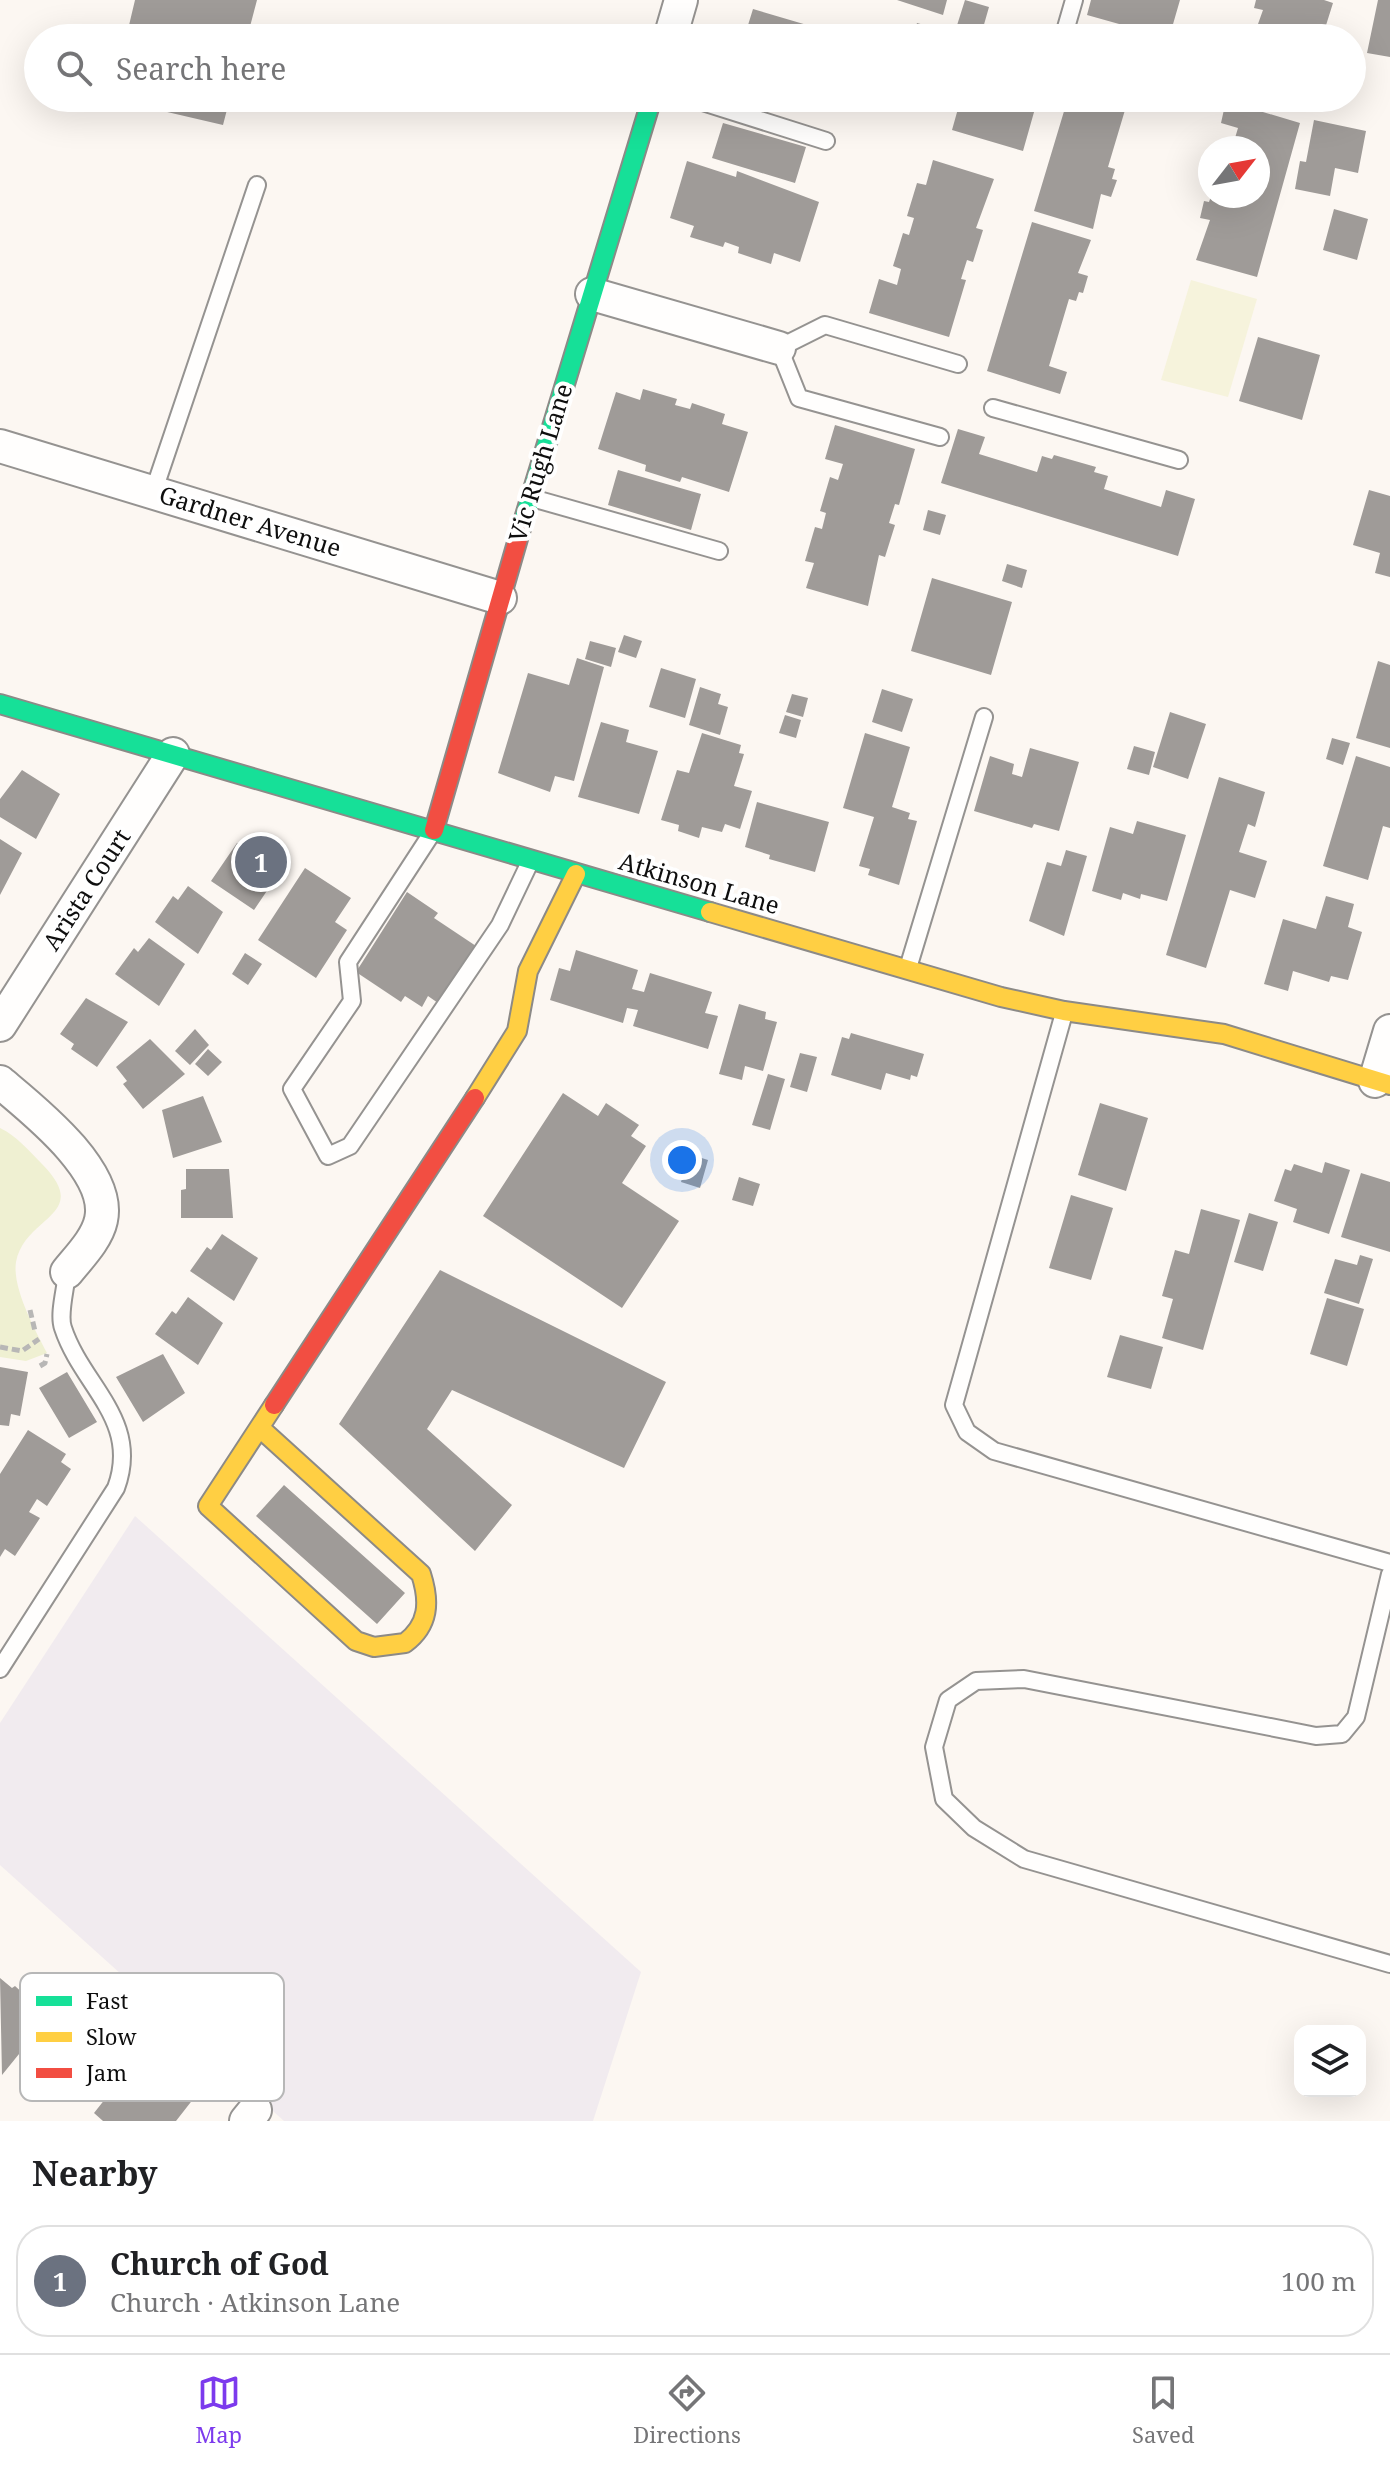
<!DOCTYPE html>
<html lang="en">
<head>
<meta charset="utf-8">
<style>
  body { margin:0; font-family:"Noto Serif",serif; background:#f6f6f6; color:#202124 }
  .controls { position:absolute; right:24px; bottom:24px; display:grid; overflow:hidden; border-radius:16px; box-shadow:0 8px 32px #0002 }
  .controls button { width:72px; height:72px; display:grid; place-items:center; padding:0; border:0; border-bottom:2px solid #e0e0e0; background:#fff; color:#202124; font:40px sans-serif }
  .compass { position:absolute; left:1198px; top:136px; width:72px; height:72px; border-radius:50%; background:#fff; box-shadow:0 8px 32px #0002; rotate:59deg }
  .you { position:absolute; left:682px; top:1160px; width:28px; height:28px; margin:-20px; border:6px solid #fff; border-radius:50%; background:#1a73e8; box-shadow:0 0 0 12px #1a73e833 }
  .badge { display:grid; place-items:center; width:52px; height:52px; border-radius:50%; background:#7c3aed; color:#fff; font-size:26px; font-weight:700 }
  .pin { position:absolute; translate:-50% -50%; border:4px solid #fff; box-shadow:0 2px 8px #0006 }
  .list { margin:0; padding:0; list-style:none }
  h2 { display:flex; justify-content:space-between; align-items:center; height:104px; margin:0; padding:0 32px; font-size:34px }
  h2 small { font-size:26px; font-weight:400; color:#757577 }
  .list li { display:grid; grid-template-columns:52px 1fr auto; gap:24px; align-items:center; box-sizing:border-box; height:112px; margin:0 16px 16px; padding:0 16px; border:2px solid #e0e0e0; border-radius:32px }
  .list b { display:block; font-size:30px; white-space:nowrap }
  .list p { margin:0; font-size:26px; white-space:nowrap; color:#757577 }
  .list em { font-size:26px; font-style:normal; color:#757577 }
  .icon { flex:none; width:44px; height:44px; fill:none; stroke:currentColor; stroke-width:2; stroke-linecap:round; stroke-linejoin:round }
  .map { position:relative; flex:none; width:1390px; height:2121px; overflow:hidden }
  .search { position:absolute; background:#fff; box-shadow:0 8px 32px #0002; left:24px; right:24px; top:24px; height:88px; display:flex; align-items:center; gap:20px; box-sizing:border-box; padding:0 28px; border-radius:44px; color:#757577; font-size:30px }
  .sheet { height:232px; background:#fff }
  nav { display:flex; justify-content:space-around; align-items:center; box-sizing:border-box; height:112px; border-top:2px solid #e0e0e0; background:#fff; font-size:22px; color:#757577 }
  nav a { display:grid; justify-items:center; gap:4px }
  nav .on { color:#7c3aed }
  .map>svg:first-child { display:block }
  .industrial { fill:#f1ebef }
  .green { fill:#eff0d2 }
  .pitch { fill:#f6f3dc }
  .building { fill:#9f9b98 }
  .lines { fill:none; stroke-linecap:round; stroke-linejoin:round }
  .lane-casing { stroke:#959391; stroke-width:20 }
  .street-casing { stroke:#959391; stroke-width:36 }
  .fast-casing { stroke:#8c8a87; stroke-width:22 }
  .slow-casing { stroke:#8c8a87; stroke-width:22 }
  .jam-casing { stroke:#8c8a87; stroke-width:22 }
  .path { stroke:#b8b7b6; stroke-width:5; stroke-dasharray:8 4; stroke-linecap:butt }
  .lane { stroke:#fffefd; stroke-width:16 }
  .street { stroke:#fffefd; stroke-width:32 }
  .fast { stroke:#16e098; stroke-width:18 }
  .slow { stroke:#ffcf43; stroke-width:18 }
  .jam { stroke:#f24e42; stroke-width:18 }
  .labels { text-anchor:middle; stroke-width:8; stroke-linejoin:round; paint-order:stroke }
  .street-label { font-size:24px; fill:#0e0e0e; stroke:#fff }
  .key { fill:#fff; stroke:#b7b7b7; stroke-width:2 }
  .key-label { font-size:22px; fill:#0e0e0e }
</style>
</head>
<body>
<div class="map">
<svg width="1390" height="2121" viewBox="0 0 1390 2121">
  <rect width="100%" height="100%" fill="#fcf7f2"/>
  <path class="industrial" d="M135,1516l506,456 -48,149h-309l-284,-256v-142z"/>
  <path class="green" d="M0,1128c17,8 29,23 42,36 51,52 -17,51 -26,98 -4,26 19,68 31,91l-21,8 -26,-4z"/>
  <path class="pitch" d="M1191,280l66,19 -29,98 -67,-17z"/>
  <path class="building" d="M135,0h122l-10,38h-121z
    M897,0h50l-4,15z
    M965,0l24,7 -6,21 30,10h-60z
    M1091,0h89l-11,38 -82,-23z
    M1256,0h68l9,3 -11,35h-69l10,-28 -9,-2z
    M1378,0h12v57l-23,-4z
    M753,9l54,16 -3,9 11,4h-71z
    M917,23l21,6 -2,9h-24z
    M107,98h123l-7,27z
    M961,98h77l-15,53 -71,-21z
    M1068,98h80l-2,7 -18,-5 -20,67 7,2 -3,10 5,1 -6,17 -10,-3 -8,35 -59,-18z
    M1225,105l17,5 1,-4 57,17 -43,154 -61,-17 14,-40 -10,-2 4,-17 5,1 2,-6h47v-48h-26l6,-20 -17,-5z
    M1314,120l52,11 -8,42 -23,-5 -5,28 -35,-7 5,-28 6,1z
    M723,123l83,24 -11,36 -83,-25z
    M933,160l61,19 -18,49 7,2 -10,32 -6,-2 -6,19 5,1 -17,57 -80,-24 10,-34 18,6 4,-16 -8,-3 10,-33 6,2 5,-17 -7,-2 10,-33 9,2z
    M687,161l49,16 1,-6 82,31 -19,60 -26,-9 -3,11 -33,-11 1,-6 -14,-5 -2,5 -33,-10 4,-11 -24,-8z
    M1334,209l34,10 -11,41 -34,-10z
    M1032,222l59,18 -13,33 10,3 -5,17 -4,-1 -3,9 -7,-2 -20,67 18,6 -7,22 -73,-23z
    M1258,337l62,18 -18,65 -63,-19z
    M643,389l34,10 -2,6 15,4 2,-6 33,11 -3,10 26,8 -19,60 -47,-15 -2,5 -35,-11 1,-6 -48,-16 18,-57 24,8z
    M835,425l80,24 -16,56 -4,-1 -6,19 6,2 -10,32 -6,-2 -11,51 -62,-18 8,-25 -9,-2 10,-34 7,2 4,-16 -6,-2 10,-34 8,3 5,-16 -18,-5z
    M958,429l27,8 -6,17 58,18 5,-16 10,3 2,-4 42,12 -2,5 14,4 -4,13 57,18 5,-17 29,9 -17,57 -237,-73z
    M618,470l83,24 -10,36 -83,-25z
    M1369,490l21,6v81l-15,-4 5,-20 -27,-8z
    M928,510l18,5 -6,20 -17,-5z
    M1007,564l20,6 -5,18 -20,-7z
    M932,578l80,24 -21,73 -80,-24z
    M624,635l18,6 -6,17 -18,-6z
    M590,641l26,7 -5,19 -26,-8z
    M577,658l27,9 -30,114 -19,-5 -5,16 -52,-19 30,-100 41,12z
    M1378,661l12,4v83l-34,-10z
    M661,668l35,11 -11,39 -36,-11z
    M700,687l21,7 -3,10 10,3 -8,28 -31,-10z
    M882,689l31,10 -11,33 -30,-10z
    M792,694l16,4 -5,19 -17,-5z
    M1170,712l36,12 -18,55 -35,-12z
    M785,715l16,5 -5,18 -17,-5z
    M601,722l28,8 -3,12 32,9 -19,63 -61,-17z
    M702,733l39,12 -2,8 5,1 -10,32 18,5 -12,38 -15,-5 -3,8 -20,-5 -3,11 -21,-7 1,-6 -18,-5 16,-50 12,3z
    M865,733l45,14 -18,60 18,6 -2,6 9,2 -18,64 -31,-10 2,-6 -11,-3 15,-49 -31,-9z
    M1332,738l18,5 -7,22 -17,-6z
    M1134,746l21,6 -6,23 -22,-6z
    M1030,748l49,14 -20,69 -25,-7 -2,4 -58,-17 16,-55 24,8 -2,10 10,3z
    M1356,756l34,11v61l-7,-2 -15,54 -45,-14z
    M22,770l38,24 -24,45 -36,-22v-18z
    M1219,777l46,15 -10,35 -7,-3 -9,28 28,9 -12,37 -25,-8 -24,78 -40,-13z
    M757,802l72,20 -14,50 -46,-13 1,-4 -25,-8z
    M1137,821l49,14 -19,66 -26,-7 -1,5 -17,-6 -2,7 -29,-9 18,-64 23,7z
    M0,839l22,14 -22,42z
    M237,843l19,13 5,-8 22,19 -29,43 -43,-29z
    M1066,850l21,6 -23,80 -35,-15 18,-59 14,4z
    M305,868l46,30 -16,24 12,8 -31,48 -58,-38z
    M188,886l35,26 -25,42 -43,-32 18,-26 5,4z
    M407,892l31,21 -4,5 42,28 -38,57 -10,-7 -6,11 -17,-11 -4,6 -45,-30z
    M1326,896l28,8 -6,23 14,5 -14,48 -17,-4 -2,6 -36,-11 -5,20 -24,-7 19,-65 33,10z
    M149,938l36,26 -26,42 -44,-32 19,-26 4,4z
    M576,950l62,20 -6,19 12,3 6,-19 62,19 -7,21 13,3 -10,33 -75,-23 5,-16 -11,-2 -4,15 -73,-23 9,-32 11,3z
    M245,953l17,11 -14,21 -16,-11z
    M86,998l42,24 -31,45 -26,-18 3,-5 -14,-10z
    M739,1004l27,8 -1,7 12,3 -14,49 -18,-5 -3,14 -23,-6z
    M195,1029l14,16 -19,20 -15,-14z
    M851,1033l73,21 -7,23 -6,-2 -1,5 -24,-7 -5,17 -50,-15 11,-38 7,2z
    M150,1039l35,35 -42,35 -20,-25 4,-3 -11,-14z
    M208,1049l14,13 -14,14 -13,-12z
    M800,1053l17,4 -10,35 -17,-5z
    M768,1074l17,5 -15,51 -18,-5z
    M563,1093l35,23 8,-13 33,22 -8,11 15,10 -24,37 57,38 -57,87 -139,-92z
    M203,1096l19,46 -49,16 -11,-48z
    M1100,1103l48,15 -22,73 -48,-16z
    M689,1154l19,6 -8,28 -19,-6z
    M1325,1162l25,8 -21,64 -36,-12 4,-13 -23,-8 11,-32 6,2 3,-7 28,9z
    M186,1169h43l4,49h-52v-28l5,-1z
    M1361,1173l29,9v70l-49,-15z
    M739,1177l21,7 -7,22 -21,-6z
    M1071,1195l42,13 -22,72 -42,-12z
    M1201,1209l39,11 -37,130 -41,-12 11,-39 -11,-3 13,-46 14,4z
    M1249,1213l29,9 -15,49 -29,-9z
    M222,1234l36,24 -24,43 -44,-30 17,-24 4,3z
    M1360,1255l13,4 -14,45 -35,-11 11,-34 22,6z
    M440,1270l226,112 -42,86 -172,-78 -25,39 85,76 -37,46 -136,-127z
    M188,1297l35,26 -25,42 -43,-31 17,-23 4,3z
    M1327,1298l37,11 -17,57 -37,-12z
    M1120,1335l43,12 -12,42 -44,-12z
    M163,1354l22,39 -42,29 -27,-45z
    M0,1367l28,5 -8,44 -9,-2 -2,12 -9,-1z
    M67,1372l30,50 -28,16 -30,-50z
    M28,1430l38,24 -5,8 10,7 -24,37 -10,-7 -8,13 11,6 -25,38 -10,-7 -5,8v-83z
    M284,1485l121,108 -28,31 -121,-108z
    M0,1978l12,10 3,-2 34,31 -47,58z
    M140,2055l19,14 2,-2 33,31 -18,23h-73l-9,-8z"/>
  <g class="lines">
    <g class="lane-casing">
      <path id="lane" d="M1063,38l11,-38
        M690,98l136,43
        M993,408l186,52
        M940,437l-141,-39 -20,-50 46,-23 133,39
        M153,493l104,-308
        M532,498l187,53
        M432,833l-84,129 4,39 -60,88 36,67 22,-10 150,-221 30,-63
        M908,968l76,-251
        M1064,1013l-110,392 13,27 27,19 396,112
        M1390,1574l-34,143 -14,17 -26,2 -292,-57 -48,2 -28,19 -14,47 10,52 30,29 50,31 366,105
        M0,1669l116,-181c25,-68 -34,-102 -53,-160 -5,-14 3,-40 4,-56"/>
    </g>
    <g class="street-casing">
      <path id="street" d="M670,38l11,-38
        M592,294l187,54
        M0,446l500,152
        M0,1025l173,-271
        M1375,1081l15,-50
        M0,1082c32,27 112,89 101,138 -4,19 -22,37 -34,52
        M246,2121l9,-11"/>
    </g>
    <g class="fast-casing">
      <path id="fast" d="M520,532l132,-434
        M0,704l710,208"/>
    </g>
    <g class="slow-casing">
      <path id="slow" d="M710,912l291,85 63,14 160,23 166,51
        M475,1098l42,-67 11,-60 48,-97
        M260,1428l161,146c9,28 8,51 -16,69l-31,4 -18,-6 -148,-135 66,-101"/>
    </g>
    <g class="jam-casing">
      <path id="jam" d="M434,830l86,-298
        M274,1405l201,-307"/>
    </g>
    <path class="path" d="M30,1310l5,21
      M0,1347l22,4 17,-12
      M40,1366l5,-3 2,-9"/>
    <use href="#lane" class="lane"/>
    <use href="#street" class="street"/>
    <use href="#fast" class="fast"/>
    <use href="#slow" class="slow"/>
    <use href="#jam" class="jam"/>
  </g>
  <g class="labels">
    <g class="street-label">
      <text transform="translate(541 463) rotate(-73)" y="8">Vic Rugh Lane</text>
      <text transform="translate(250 522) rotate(17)" y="8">Gardner Avenue</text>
      <text transform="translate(699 884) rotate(16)" y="8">Atkinson Lane</text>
      <text transform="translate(87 890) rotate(-57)" y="8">Arista Court</text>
    </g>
  </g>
  <rect x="20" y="1973" width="264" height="128" rx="12" class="key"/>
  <rect x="36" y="1996" width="36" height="10" fill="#16e098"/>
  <rect x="36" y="2032" width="36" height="10" fill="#ffcf43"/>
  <rect x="36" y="2068" width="36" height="10" fill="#f24e42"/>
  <g class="key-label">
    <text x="86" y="2009">Fast</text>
    <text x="86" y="2045">Slow</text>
    <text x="86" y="2081">Jam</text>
  </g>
</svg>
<div class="controls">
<button><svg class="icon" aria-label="layers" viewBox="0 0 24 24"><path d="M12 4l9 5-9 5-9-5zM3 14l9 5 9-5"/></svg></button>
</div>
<svg class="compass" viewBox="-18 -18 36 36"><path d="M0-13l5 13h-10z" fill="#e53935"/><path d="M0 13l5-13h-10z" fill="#757577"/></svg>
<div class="you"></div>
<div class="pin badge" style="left:261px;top:862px;background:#6b7280">1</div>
<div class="search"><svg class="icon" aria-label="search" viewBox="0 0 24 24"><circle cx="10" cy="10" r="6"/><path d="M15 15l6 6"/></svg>Search here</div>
</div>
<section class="sheet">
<h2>Nearby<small></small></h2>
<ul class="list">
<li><span class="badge" style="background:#6b7280">1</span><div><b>Church of God</b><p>Church · Atkinson Lane</p></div><em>100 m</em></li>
</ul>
</section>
<nav>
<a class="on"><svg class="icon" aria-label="map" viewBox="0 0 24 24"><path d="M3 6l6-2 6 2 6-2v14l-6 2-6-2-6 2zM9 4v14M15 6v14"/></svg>Map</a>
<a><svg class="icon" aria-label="directions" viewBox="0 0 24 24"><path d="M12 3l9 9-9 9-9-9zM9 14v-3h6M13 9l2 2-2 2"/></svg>Directions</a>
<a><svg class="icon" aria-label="saved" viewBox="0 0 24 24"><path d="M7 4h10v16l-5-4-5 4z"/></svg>Saved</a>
</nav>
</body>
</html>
